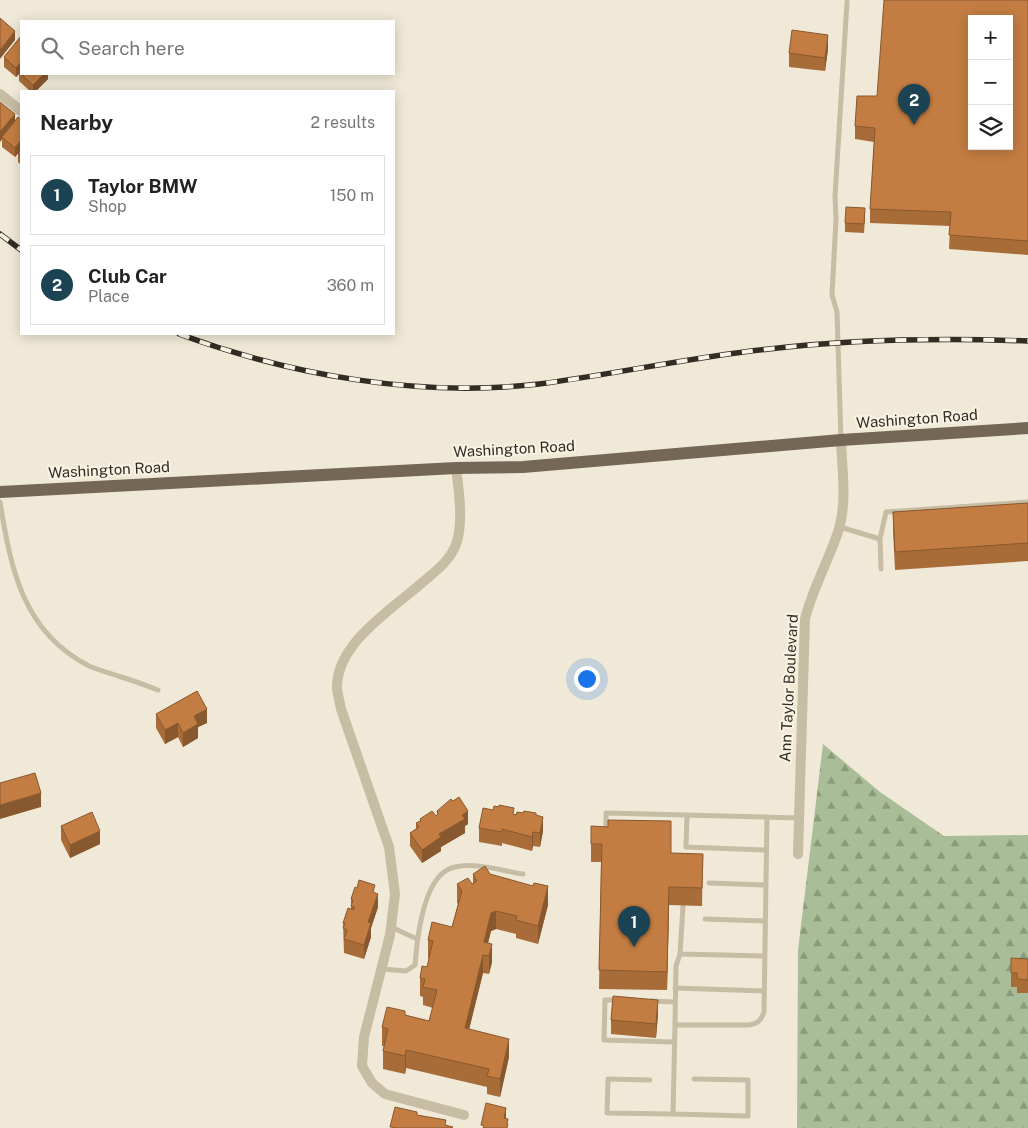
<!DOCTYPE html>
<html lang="en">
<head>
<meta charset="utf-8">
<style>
  body { margin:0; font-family:"Public Sans",sans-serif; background:#f6f6f6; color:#222 }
  .controls { position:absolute; right:15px; top:15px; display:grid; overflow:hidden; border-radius:0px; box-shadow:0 2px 12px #0003 }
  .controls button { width:45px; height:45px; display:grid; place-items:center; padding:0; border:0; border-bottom:1px solid #e0e0e0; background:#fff; color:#222; font:25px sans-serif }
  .you { position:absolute; left:586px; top:678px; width:18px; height:18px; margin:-12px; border:4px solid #fff; border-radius:50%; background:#1a73e8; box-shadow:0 0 0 8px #1a73e833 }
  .badge { display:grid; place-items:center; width:32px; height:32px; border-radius:50%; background:#1c4353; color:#fff; font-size:16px; font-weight:700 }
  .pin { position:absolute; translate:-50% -41px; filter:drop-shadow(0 1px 2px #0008) }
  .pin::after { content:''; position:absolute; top:26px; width:18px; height:15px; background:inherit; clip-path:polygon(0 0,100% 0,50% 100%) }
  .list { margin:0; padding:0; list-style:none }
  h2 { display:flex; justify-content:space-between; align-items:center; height:65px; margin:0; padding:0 20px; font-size:21px }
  h2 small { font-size:16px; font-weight:400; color:#767676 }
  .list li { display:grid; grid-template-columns:32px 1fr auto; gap:15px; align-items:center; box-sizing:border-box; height:80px; margin:0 10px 10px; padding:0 10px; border:1px solid #e0e0e0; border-radius:0px }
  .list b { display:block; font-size:19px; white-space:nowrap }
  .list p { margin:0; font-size:16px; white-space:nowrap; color:#767676 }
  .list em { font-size:16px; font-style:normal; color:#767676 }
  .icon { flex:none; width:28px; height:28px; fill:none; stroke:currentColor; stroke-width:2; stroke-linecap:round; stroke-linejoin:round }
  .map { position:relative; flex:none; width:1028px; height:1128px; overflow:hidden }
  .search { position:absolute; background:#fff; box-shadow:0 2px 12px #0003; left:20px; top:20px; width:375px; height:55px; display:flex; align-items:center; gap:12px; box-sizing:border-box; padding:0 18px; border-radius:0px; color:#767676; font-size:19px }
  .panel { position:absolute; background:#fff; box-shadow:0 2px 12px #0003; left:20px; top:90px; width:375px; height:245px; border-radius:0px }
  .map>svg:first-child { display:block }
  .forest { fill:url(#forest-firs) }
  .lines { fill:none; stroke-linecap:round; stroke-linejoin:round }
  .lane { stroke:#c7bca4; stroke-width:5 }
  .street { stroke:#c7bca4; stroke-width:10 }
  .primary { stroke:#746756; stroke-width:12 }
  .rail-casing { stroke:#332c25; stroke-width:5.5 }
  .rail { stroke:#f8f3e3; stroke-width:4; stroke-dasharray:11; stroke-linecap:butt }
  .wall { fill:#a86c39 }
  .shaded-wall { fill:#88582e }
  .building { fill:#c37d42; stroke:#88582e; fill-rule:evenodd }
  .labels { text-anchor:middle; stroke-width:4; stroke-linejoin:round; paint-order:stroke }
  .street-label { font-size:15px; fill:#332c25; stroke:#f8f3e3 }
</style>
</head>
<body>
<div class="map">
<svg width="1028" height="1128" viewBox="0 0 1028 1128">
  <defs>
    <pattern id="forest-firs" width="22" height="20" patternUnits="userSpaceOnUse" patternTransform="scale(1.25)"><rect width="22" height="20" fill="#a9be98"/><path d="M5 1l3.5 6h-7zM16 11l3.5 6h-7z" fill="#8a9b7c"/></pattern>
  </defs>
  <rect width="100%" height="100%" fill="#f0e9d7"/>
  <path class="forest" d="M823,744l57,48 64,44 84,-1v293h-231l1,-178z"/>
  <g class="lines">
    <path class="lane" d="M841,440l-4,-128 -5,-17 4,-76 -1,-23 12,-194
      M0,502c11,68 23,130 89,164 9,4 20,7 29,10 14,4 27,9 40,14
      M840,527l40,12
      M881,569l-1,-30 6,-27 142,-10
      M687,815l-1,32 80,3
      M606,833v-20l192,5
      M709,883l57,2
      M705,919l60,2
      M391,927l26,12
      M680,954l3,-48
      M382,969l24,2 9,-6c2,-26 8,-92 40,-98 21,-5 47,4 68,7
      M675,988l89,3
      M617,1000h-12l-1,40 70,2
      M651,1001l24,1
      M675,1025l1,-59 4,-12 85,2
      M694,1079l54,1v36l-75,-2 2,-89h73c9,-1 13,-4 16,-13l3,-195
      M650,1080l-42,-1 -1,34 66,1"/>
    <path class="street" d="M0,94l21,17
      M456,468c3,22 8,59 -1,79 -7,15 -19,24 -31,34 -30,27 -87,61 -87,106 0,7 3,15 4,22l48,138 6,47 -5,41 -26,102 -2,29 10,17 13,11 79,21
      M798,854l7,-235c8,-32 24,-59 34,-90 8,-28 3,-60 2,-89"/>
    <path class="primary" d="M0,492l456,-24 67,-1 318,-27 187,-12"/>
    <g class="rail-casing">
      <path id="rail" d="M0,234l21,16
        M179,334c112,41 239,64 360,50 77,-10 153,-27 230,-35 87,-10 172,-11 259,-8"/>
    </g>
    <use href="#rail" class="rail"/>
  </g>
  <path class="wall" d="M1028,0v255l-79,-6 1,-23 -80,-3v-14l4,-67 -19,-3v-13l22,-30z
    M21,36v38h27v5l-12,12h-6l-11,-10v-7l-3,3 -12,-10v-10z
    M828,49l-3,22 -36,-4v-14z
    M0,102l15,19 6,-2v46l-3,-3v-9l-3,4 -13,-10v-8l-2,3z
    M865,218l-1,15 -19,-1v-9z
    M1028,503v58l-133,9 -2,-40v-18z
    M156,714l51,9 -9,4v11l-15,9 -5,-10 -13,7 -9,-16z
    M437,811l31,13 -3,2v7l-24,14v4l-19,12 -12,-17v-13l6,-4v-6l4,-2v-2l16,-3 1,-1z
    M514,814l22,2 7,15 -3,16 -7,-1 -1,5 -30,-8v3l-23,-4v-14z
    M61,826l39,18 -30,14 -9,-18z
    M591,826l80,27 32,1 -1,52 -33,-1 -2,85 -68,-1 2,-127h-10z
    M473,874h17l58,31 -10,39 -22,-6v-4l-20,-5 -5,2 -3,12 4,19 -3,12 -6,-1 -14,56 40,28 -9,40 -13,-3v-7l-81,-19 -1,6 -22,-5v-18l1,-5h-2v-19l23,-12 24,6 4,-13 -10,-3v-8l-3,-1v-18l7,-11 2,-8 -1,-1v-18l24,-13 6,-23 -1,-1v-19l16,-1z
    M375,893l3,14 -7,21v9l-7,22 -20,-6 -1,-30 8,-14v-10z
    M1028,959v34h-11v-6h-6v-14z
    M658,1014l-2,24 -45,-4v-14z"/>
  <path class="shaded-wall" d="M15,31v9l-15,19v-9z
    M828,35v14l-3,22v-13z
    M21,62v9l-2,1v2l-3,3v-9z
    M44,74h4v5l-12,12h-3v-6z
    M15,114v9l-13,14v2l-2,3v-10z
    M21,140v10l-6,7v-9z
    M207,709v14l-9,4v11l-15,9v-14l11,-17z
    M178,723v14l-13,7v-14z
    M41,793v14l-41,12v-14z
    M468,811v13l-3,2v7l-24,14v4l-19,12v-13l17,-16 23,-19z
    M543,817v14l-3,16v-14z
    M100,831v13l-30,14v-13z
    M533,832v14l-1,5v-14z
    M548,886v19l-10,39v-18z
    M669,887v18l-2,85v-18z
    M378,894v13l-7,21v9l-7,22v-14l4,-23z
    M496,911v18l-5,2 -6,24 -1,-13 7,-29z
    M492,944v18l-3,12v-18z
    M483,955v18l-18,73v-18z
    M658,1000v14l-2,24v-14z
    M509,1039v18l-9,40v-18z
    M406,1050v18l-1,6v-18z
    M506,1108v14l-2,-4z"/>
  <path class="building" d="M884,0h144v241l-79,-6 2,-23 -81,-3 5,-81 -20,-2 2,-30h20zM972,19h37v127h-37z
    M0,18l15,13 -15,19z
    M792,30l36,5 -3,23 -36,-5z
    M21,36v26l-5,6 -12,-11z
    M21,69v5h23l-11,11 -14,-13z
    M0,102l15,12 -15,18z
    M18,117l3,2v21l-6,8 -13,-11z
    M21,150v6l-3,-3z
    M846,207l19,1 -1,16 -19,-1z
    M1028,503v40l-133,9 -2,-40z
    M197,691l10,18 -13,7 4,8 -15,9 -5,-10 -13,7 -9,-16z
    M35,773l6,20 -41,12v-22z
    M459,797l9,14 -6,4 3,4 -26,15 2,3 -19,13 -12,-17 9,-6 -3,-4 5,-2 -1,-2 12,-8 4,5 2,-2 -1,-3 14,-12 2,2z
    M499,805l15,3 -1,6 3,1 1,-3 6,1 1,-2 12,2v2l7,2 -3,16 -7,-1 -1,5 -30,-8v3l-23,-4 4,-20 10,2 1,-4 5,1z
    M92,812l8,19 -30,14 -9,-19z
    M608,820l63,1v32l32,1 -1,34 -33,-1 -2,85 -68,-2 3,-126h-11v-18l17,1z
    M485,866l5,8 43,12 1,-3 14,3 -10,40 -22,-6 1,-4 -21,-5 -5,2 -7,29 8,2 -3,12 -6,-1 -18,73 44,11 -9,40 -13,-3 2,-7 -83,-19 -1,6 -22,-5 5,-22 -6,-2 5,-20 18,4v4l24,6 8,-31 -14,-3 2,-8 -5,-1 2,-12 5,1 6,-26 -5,-1 4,-18 20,5 10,-36 -5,-7 11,-6 4,6 5,-3 -4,-7z
    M359,880l16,5 -2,7 5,2 -10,28 3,1 -7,22 -20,-6 3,-9 -4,-2 2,-5h-2l5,-15 6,2v-3l-3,-1 2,-6 -2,-1 4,-12 2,1z
    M1011,958l17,1v21l-11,-1v-6h-6z
    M613,996l45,4 -2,24 -45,-4z
    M486,1103l20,5 -2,10 4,1 -1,5h1l-1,4h-24l1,-2 -3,-1z
    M395,1107l22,5v3l29,5 -1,5 8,2 -1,1h-56l-6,-1z"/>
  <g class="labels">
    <g class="street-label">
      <text transform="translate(917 419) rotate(-4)" y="5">Washington Road</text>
      <text transform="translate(514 449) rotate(-3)" y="5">Washington Road</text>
      <text transform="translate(109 470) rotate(-3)" y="5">Washington Road</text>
      <text transform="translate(789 688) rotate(-87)" y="5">Ann Taylor Boulevard</text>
    </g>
  </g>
</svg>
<div class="controls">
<button>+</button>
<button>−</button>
<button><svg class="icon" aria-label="layers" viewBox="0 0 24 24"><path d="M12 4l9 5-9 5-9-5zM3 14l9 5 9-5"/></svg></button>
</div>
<div class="you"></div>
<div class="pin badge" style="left:634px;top:947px">1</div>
<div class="pin badge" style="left:914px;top:125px">2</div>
<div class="search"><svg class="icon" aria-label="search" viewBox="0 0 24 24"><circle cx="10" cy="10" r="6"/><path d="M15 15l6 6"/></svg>Search here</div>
<section class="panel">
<h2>Nearby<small>2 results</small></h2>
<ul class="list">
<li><span class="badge">1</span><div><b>Taylor BMW</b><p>Shop</p></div><em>150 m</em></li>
<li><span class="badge">2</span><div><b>Club Car</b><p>Place</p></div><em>360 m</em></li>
</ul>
</section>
</div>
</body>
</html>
